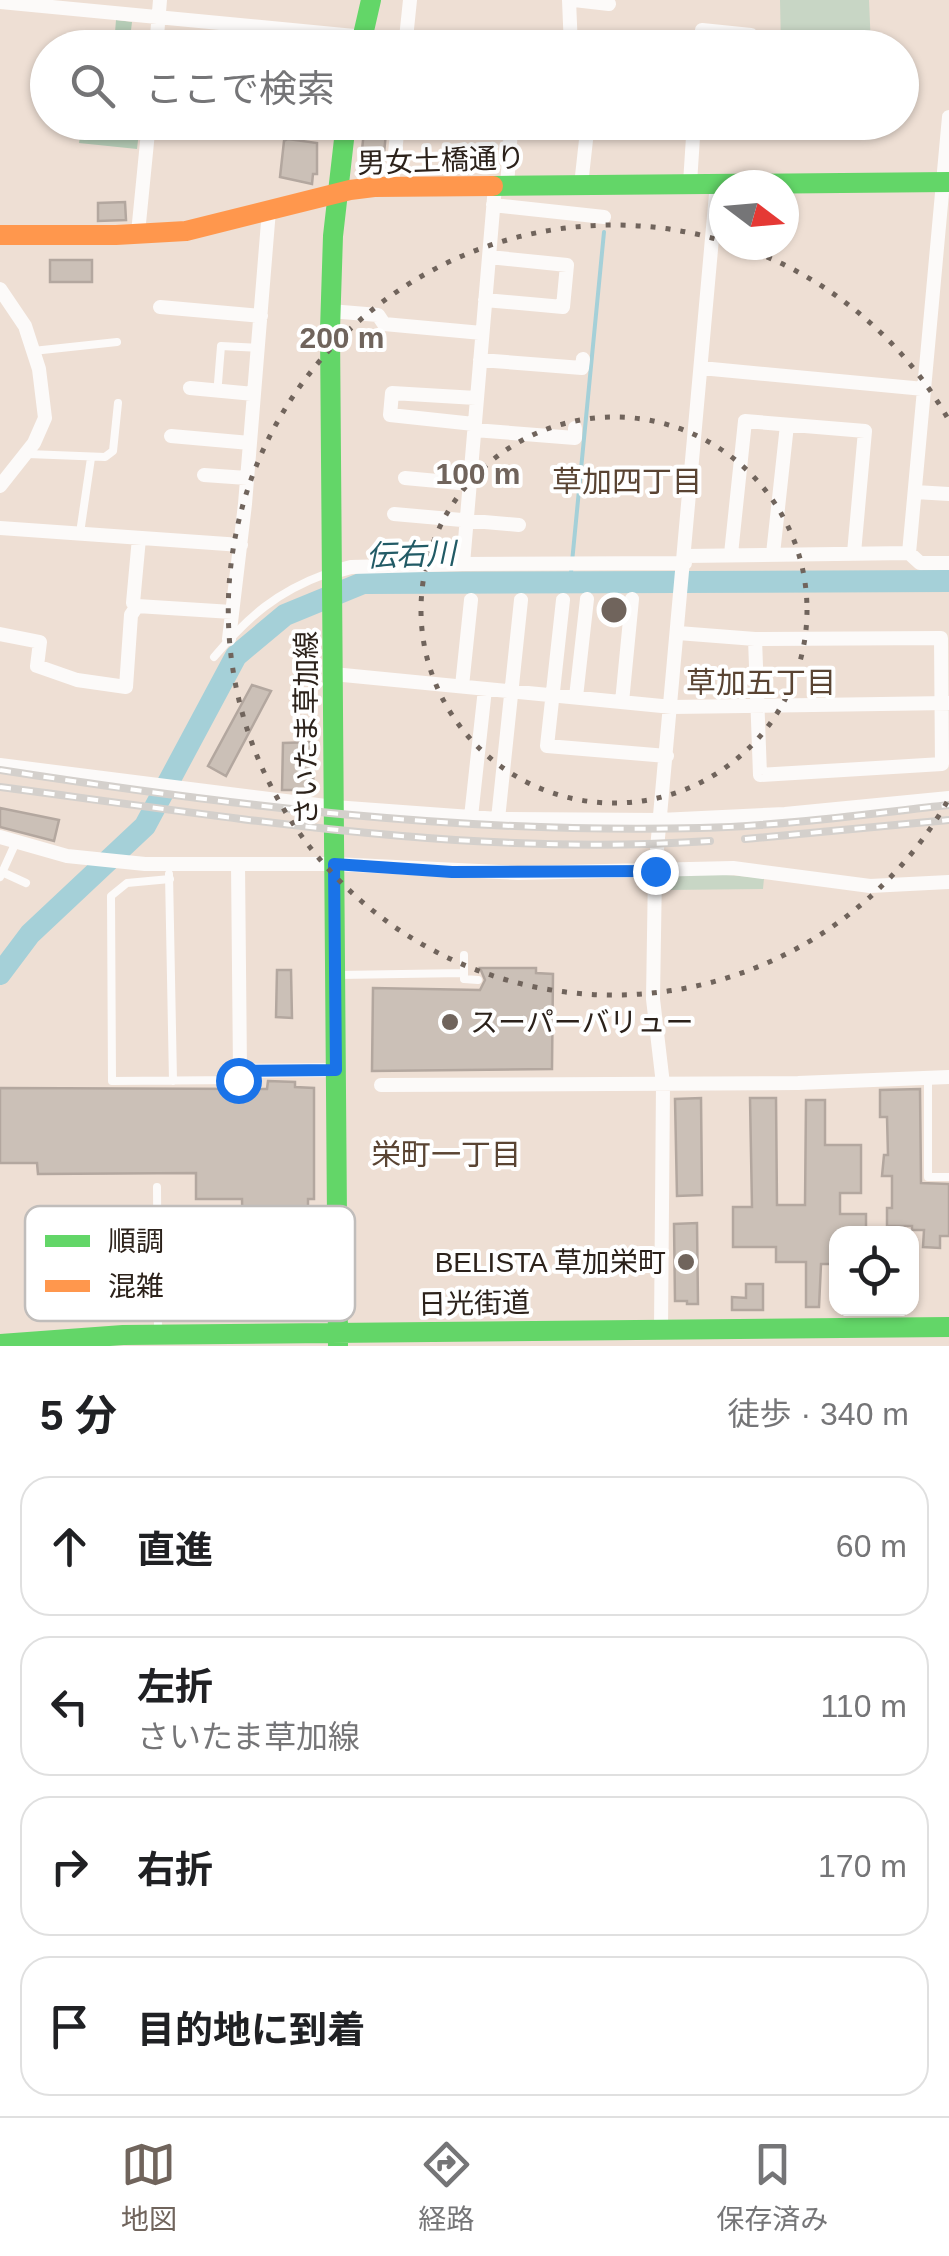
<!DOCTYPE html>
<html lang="ja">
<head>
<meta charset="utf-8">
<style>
  body { margin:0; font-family:Helvetica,"Noto Sans JP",sans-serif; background:#f6f6f6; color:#202124 }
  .controls { position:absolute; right:30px; bottom:30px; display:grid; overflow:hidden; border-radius:20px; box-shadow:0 2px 8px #0004 }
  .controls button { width:90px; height:90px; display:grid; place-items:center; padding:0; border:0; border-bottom:2px solid #e0e0e0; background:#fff; color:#202124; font:50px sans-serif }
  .compass { position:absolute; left:709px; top:170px; width:90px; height:90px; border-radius:50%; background:#fff; box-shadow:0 2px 8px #0004; rotate:106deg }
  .stop { position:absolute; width:30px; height:30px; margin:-22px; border:8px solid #1a73e8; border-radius:50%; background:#fff }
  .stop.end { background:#1a73e8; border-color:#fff; box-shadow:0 2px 10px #0008 }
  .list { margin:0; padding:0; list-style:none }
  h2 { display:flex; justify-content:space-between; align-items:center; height:130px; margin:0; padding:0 40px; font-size:42px }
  h2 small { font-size:32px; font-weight:400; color:#757577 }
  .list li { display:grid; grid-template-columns:65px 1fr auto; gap:30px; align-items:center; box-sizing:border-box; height:140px; margin:0 20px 20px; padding:0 20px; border:2px solid #e0e0e0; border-radius:30px }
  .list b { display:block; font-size:38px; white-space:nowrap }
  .list p { margin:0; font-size:32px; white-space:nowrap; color:#757577 }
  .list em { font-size:32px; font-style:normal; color:#757577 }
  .icon { flex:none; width:55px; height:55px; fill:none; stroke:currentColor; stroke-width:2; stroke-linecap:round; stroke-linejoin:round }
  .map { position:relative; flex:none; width:949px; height:1346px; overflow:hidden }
  .search { position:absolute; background:#fff; box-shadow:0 2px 8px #0004; left:30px; right:30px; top:30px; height:110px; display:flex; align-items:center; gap:25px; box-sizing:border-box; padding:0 35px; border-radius:55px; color:#757577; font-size:38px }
  .sheet { height:770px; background:#fff }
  nav { display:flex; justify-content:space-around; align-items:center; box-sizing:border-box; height:140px; border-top:2px solid #e0e0e0; background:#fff; font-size:28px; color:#757577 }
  nav a { display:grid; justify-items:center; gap:5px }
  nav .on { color:#70645c }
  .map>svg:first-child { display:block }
  .green { fill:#c8d6c5 }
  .forest { fill:#b5ccb6 }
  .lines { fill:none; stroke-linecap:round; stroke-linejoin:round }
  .stream { stroke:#a5d0d8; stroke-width:4 }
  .river { stroke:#a5d0d8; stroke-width:22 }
  .building { fill:#cbc0b7; stroke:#b3a79f; stroke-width:2.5 }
  .lane { stroke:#fcfaf9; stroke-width:8 }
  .street { stroke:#fcfaf9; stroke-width:14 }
  .fast { stroke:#63d668; stroke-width:20 }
  .slow { stroke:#ff974d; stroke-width:20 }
  .rail-casing { stroke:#d4d0cc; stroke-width:8 }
  .rail { stroke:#fff; stroke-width:4; stroke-dasharray:11; stroke-linecap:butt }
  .route { stroke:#1a73e8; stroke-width:12 }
  .ring { fill:none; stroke:#70645c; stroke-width:5; stroke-dasharray:5 10 }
  .poi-dot { fill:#70645c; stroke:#fff; stroke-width:4 }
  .labels { text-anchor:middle; stroke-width:8; stroke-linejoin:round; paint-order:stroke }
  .street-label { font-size:28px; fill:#2c221b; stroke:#fff }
  .poi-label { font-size:28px; fill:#2c221b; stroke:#fff; text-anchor:start }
  .neighbourhood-label { font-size:30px; fill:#5a4433; stroke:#fff }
  .water-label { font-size:30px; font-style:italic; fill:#225b66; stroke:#fff }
  .key { fill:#fff; stroke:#c0bdbb; stroke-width:2.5 }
  .key-label { font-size:28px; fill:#2c221b }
  .centre { fill:#70645c; stroke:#fff; stroke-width:5 }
  .ring-label { font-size:30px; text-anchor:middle; font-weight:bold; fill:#70645c; stroke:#fff; stroke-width:8; stroke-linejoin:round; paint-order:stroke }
</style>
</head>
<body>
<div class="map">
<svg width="949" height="1346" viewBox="0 0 949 1346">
  <rect width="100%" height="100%" fill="#eedfd4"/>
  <path class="green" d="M780,0h89l2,47h-90z
    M714,874l50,4 -1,11 -98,1 13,-15z"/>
  <path class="forest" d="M116,20l16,2 -3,25h-27l1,-3 11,1z
    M82,123h58l-3,26 -58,-6z"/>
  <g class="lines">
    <path class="stream" d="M570,583l34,-351"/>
    <path class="river" d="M0,974l30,-40 115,-108 91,-170 49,-41 78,-32 586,-2"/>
  </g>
  <path class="building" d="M365,122h22l-4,42 -22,-5z
    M288,139l29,4v31h-4l-1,10 -32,-7 4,-36z
    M125,202l1,18 -28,1v-18z
    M50,260h42v22h-42z
    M252,685l19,6 -45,85 -18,-10z
    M314,742l-1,48h-31l1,-47z
    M0,808l59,12 -5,21 -54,-14z
    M480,968h56v5l17,1 -1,95 -180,2 1,-83 107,2 5,-10z
    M277,970h14l1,48 -16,-1z
    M268,1081l27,1v5l19,1v111h-6v60l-72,1v24h16v5h28v21l-65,-2 -1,-64h29l-1,-45h-46v-26l-158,1 -1,-11h-37v-75l267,1z
    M920,1089l1,94 28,1v52h-9v12l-17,-1 1,-17h-12v-4h-25v-18h5v-32h-10l2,-21h4l-1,-38h-7v-27z
    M701,1098l1,97 -25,1 -2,-97z
    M750,1098h26l1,107h28l1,-105h19v45h36v48h-21v21h26v20h-30v30h-15l-2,43h-13v-45h-30v-15h-43v-40h19z
    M697,1223l1,81h-11v-3h-12l-1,-77z
    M746,1284h17v26h-31v-13l14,1z"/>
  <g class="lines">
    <path class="lane" d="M33,351l84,-9
      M218,383l3,-37 38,2
      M28,454l77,3 8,-6 5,-48
      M80,533l11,-75
      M214,657c35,-41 62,-65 114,-84
      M2,872l24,11
      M169,874l4,207
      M0,877l16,-35
      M170,879l-43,4 -16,13 1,185 126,-1 2,-9
      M464,955v24l14,1
      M339,975l125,-2
      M928,1077v100h21
      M157,1187l1,143"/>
    <path class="street" d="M569,0l2,48
      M574,0l35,4
      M0,2l406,39
      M156,48l4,-48
      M405,48l5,-48
      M701,48l1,-18 49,5 -2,13
      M494,126l17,3 -4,57
      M690,183l4,-61
      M581,185l7,-63
      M392,186l6,-64
      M495,186l-32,378 222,-1
      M493,205l111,12
      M138,233l11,-111
      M0,289l25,37 14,43 6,49 -11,25 -34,43
      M485,300l78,7 4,-42 -78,-8
      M160,307l101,9
      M330,311l48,4 6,9 98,9
      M480,360l102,8 1,-9
      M701,368l223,21
      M190,388l64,6
      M474,424l-84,-9 2,-22 84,5
      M474,430l101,8v-10
      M171,436l79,7
      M204,475l43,3
      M405,478l65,6
      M915,492l34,2
      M394,514l125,11
      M0,528l241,17
      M139,538l-6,65 4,3 95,6
      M909,553l11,10h29
      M731,554l14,-133 120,10 -11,122
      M773,554l14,-129
      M685,556l224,-3 40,-436
      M333,572l18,-5 112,-3
      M563,600l-16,146 120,10
      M678,633l77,6 186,-1 1,126 -182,11 -5,-136
      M0,634l40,8 -3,24 40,14 49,7 5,-72 6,-9
      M229,639l16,-135 24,-294
      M333,674l339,33 277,-4
      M462,686l9,-86
      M576,697l11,-98
      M622,702l10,-103
      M0,765l334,42 164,12 162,1 125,-6 164,-16
      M471,817l14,-128
      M498,819l23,-219
      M0,837l67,19 78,8h189l184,9 215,-5 137,18 79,-4
      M238,864l2,207 96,-1
      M381,1085l417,-2 151,-6
      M661,1329l2,-245 -10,-85 2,-128 62,-688"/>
    <path class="fast" d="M360,48l11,-48
      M493,186l456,-4
      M0,1344l123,-9 826,-8
      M338,1346l-8,-1016 3,-94 13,-114"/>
    <path class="slow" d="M0,235h116l70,-4 164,-41 24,-3 119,-1"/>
    <g class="rail-casing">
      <path id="rail" d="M0,770c232,36 465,64 700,58 83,-2 167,-14 249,-23
        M0,787c236,31 471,70 710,54
        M745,839l204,-19"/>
    </g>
    <use href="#rail" class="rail"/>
  </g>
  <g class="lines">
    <path class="route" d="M238,1080l2,-9 96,-1 -2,-206 118,8 203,-1"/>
  </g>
  <g class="ring">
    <circle cx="614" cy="610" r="193"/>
    <path d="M947 802A385 385 0 1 1 723 241M739 246A385 385 0 0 1 947 417"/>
  </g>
  <g class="poi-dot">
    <circle cx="450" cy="1022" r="10"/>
    <circle cx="686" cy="1262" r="10"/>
  </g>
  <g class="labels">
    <g class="street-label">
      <text transform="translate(441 160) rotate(-2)" y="10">男女土橋通り</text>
      <text transform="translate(306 728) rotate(-90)" y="10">さいたま草加線</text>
      <text transform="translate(474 1303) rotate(-1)" y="10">日光街道</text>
    </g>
    <g class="poi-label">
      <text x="470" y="1032">スーパーバリュー</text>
      <text x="666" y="1272" text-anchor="end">BELISTA 草加栄町</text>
    </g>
    <g class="neighbourhood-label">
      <text x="627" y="492">草加四丁目</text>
      <text x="761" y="693">草加五丁目</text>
      <text x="446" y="1165">栄町一丁目</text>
    </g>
    <g class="water-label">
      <text transform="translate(411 555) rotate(-2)" y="10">伝右川</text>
    </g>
  </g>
  <rect x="25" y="1206" width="330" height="115" rx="15" class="key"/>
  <rect x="45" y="1235" width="45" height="12" fill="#63d668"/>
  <rect x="45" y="1280" width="45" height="12" fill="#ff974d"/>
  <g class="key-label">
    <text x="108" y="1251">順調</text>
    <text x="108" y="1296">混雑</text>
  </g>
  <circle cx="614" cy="610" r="15" class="centre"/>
  <g class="ring-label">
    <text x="342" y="348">200 m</text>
    <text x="478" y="484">100 m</text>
  </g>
</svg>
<div class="controls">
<button><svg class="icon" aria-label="locate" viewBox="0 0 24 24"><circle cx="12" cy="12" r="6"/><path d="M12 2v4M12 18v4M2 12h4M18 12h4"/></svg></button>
</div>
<svg class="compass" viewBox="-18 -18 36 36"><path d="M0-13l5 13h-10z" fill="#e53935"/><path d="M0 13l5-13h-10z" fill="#757577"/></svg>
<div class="stop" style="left:238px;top:1080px"></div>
<div class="stop end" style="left:655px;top:871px"></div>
<div class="search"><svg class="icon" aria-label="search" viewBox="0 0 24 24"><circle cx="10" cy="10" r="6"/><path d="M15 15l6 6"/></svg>ここで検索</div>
</div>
<section class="sheet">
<h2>5 分<small>徒歩 · 340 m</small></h2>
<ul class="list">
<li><svg class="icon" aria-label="ahead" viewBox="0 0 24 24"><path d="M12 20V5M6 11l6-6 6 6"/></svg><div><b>直進</b></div><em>60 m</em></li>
<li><svg class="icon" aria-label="left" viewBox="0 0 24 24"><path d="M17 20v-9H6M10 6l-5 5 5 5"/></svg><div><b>左折</b><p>さいたま草加線</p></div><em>110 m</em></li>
<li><svg class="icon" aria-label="right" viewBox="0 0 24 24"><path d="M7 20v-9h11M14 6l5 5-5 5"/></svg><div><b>右折</b></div><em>170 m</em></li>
<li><svg class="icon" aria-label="arrive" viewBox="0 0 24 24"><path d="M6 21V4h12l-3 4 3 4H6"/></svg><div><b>目的地に到着</b></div></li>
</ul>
</section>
<nav>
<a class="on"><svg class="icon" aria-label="map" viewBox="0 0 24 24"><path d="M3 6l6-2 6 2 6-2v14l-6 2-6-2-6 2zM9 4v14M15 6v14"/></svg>地図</a>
<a><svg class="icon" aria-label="directions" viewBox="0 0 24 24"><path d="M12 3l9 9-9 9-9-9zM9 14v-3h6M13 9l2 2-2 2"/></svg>経路</a>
<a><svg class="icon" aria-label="saved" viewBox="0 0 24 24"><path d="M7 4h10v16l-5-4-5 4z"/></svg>保存済み</a>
</nav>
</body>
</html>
